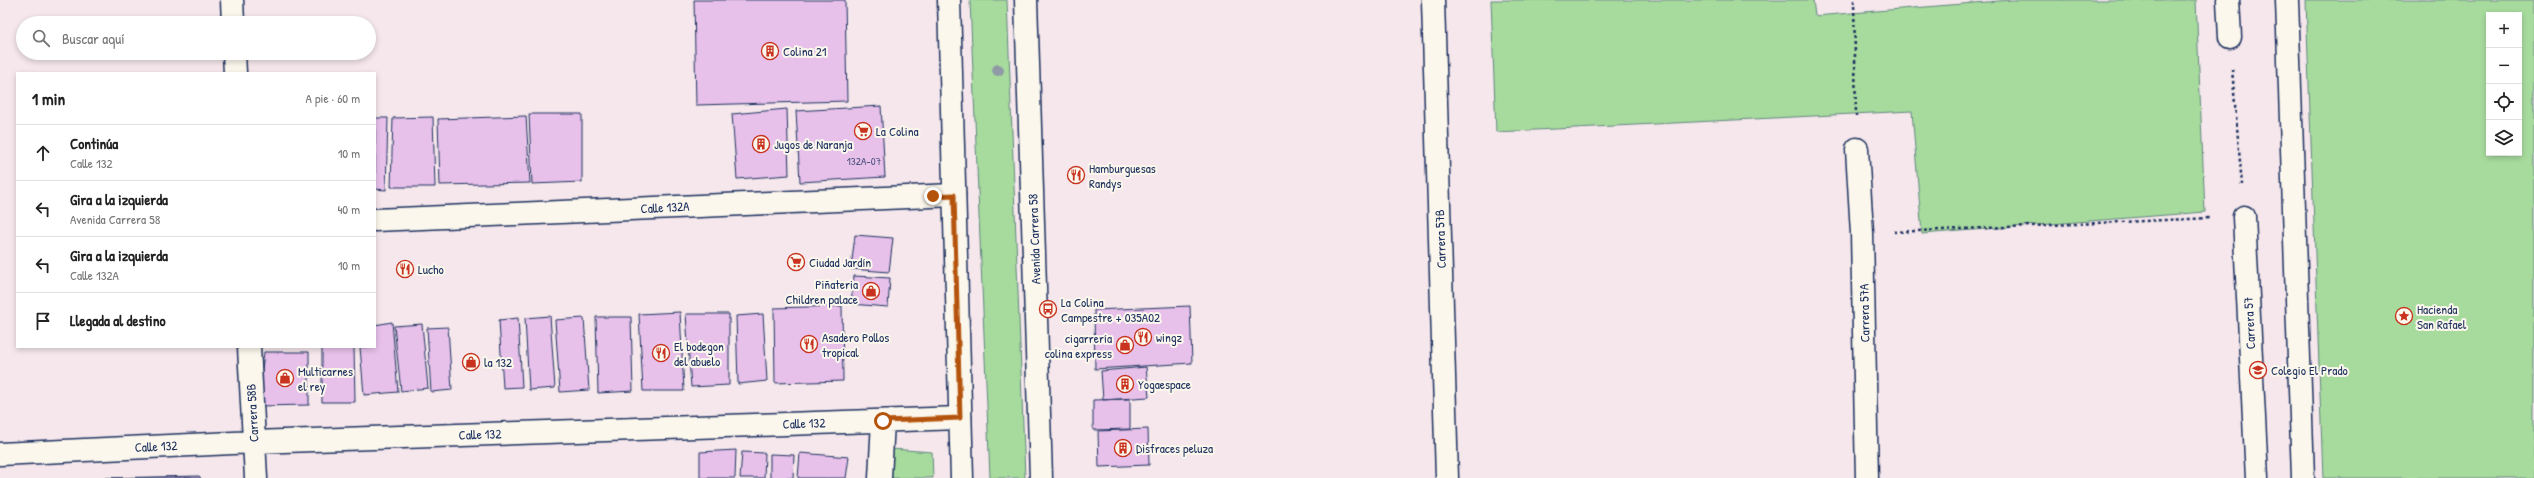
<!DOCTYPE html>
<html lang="es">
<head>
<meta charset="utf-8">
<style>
  body { margin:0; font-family:"Patrick Hand",sans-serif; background:#f6f6f6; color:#222 }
  .controls { position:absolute; right:12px; top:12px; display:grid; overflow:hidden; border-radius:0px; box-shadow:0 2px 6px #0003 }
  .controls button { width:36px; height:36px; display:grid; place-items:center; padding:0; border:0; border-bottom:1px solid #e0e0e0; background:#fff; color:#222; font:20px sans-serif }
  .stop { position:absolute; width:12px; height:12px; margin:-9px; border:3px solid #b45309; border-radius:50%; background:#fff }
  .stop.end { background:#b45309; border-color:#fff; box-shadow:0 1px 4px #0008 }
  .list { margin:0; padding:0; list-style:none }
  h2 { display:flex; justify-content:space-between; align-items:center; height:52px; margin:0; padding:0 16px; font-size:17px }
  h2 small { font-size:13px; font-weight:400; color:#767676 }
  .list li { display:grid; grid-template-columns:26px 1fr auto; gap:12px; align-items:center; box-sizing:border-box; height:56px; padding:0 16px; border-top:1px solid #e0e0e0 }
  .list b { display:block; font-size:15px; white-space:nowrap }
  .list p { margin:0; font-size:13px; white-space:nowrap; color:#767676 }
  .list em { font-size:13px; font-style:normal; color:#767676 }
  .icon { flex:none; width:22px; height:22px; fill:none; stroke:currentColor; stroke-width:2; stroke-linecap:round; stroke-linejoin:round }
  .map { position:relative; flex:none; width:2534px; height:478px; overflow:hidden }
  .search { position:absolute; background:#fff; box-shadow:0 2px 6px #0003; left:16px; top:16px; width:360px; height:44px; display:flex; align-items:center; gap:10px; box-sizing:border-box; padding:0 14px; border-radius:22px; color:#767676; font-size:15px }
  .panel { position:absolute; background:#fff; box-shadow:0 2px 6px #0003; left:16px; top:72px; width:360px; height:276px; border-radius:0px }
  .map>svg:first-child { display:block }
  .green { fill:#a7db9d; stroke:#61857e; fill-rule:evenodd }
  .building { fill:#e7c1ea; stroke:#1b2f5e }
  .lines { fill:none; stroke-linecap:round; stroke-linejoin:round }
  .service-casing { stroke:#1b2f5e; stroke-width:25 }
  .minor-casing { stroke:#1b2f5e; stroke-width:25 }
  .secondary-casing { stroke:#1b2f5e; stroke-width:25 }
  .path { stroke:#1b2f5e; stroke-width:2.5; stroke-dasharray:3 3; stroke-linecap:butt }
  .service { stroke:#fbf7ec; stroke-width:22 }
  .minor { stroke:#fbf7ec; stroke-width:22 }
  .secondary { stroke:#fbf7ec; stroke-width:22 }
  .tree { fill:#9099a6 }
  .route { stroke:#b45309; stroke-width:5 }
  .labels { text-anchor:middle; stroke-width:4; stroke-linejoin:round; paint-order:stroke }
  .number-label { font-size:11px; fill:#4e5481 }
  .poi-label { font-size:13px; fill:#1b2f5e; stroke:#fbf7ec; text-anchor:start }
  .street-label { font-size:13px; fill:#1b2f5e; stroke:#fbf7ec }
</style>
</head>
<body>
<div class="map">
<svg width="2534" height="478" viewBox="0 0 2534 478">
  <rect width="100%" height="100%" fill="#f5e7eb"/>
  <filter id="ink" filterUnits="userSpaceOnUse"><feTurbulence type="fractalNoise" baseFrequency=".025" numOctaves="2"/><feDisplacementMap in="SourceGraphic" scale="8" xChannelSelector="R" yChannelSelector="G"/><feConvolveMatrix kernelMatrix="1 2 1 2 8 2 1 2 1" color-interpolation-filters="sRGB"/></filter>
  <g filter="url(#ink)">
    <path class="green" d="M970,0h37l18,478h-35z
      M1491,0h322l2,16 196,-16h185l9,212 -283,22 -10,-123 -416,21z
      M2306,0h228v478h-211zM2489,15h30v138h-30z
      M891,449l41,3 1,26h-43z"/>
    <path class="building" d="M694,0h151l2,101 -151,4z
      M881,106l4,71 -85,5 -4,-71z
      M787,109l2,66 -52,4 -5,-65z
      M529,114h53v68l-50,2z
      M526,116l4,67 -90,2 -2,-66z
      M433,117l2,70h-44l2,-69z
      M375,118h13l-2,72 -11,-1z
      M855,235l38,3 -4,34 -38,-3z
      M854,276l36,2 -2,29 -37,-3z
      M842,306l1,75 -68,2 -1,-75z
      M1190,306l2,57 -97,6 -1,-59z
      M680,312l4,79h-41l-4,-77z
      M686,314h43v71l-38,2z
      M763,314l4,67 -29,3 -2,-68z
      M550,316l5,72 -26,2 -4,-72z
      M596,317h35l2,74 -35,2z
      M518,318l4,69 -19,1 -4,-68z
      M584,318l5,72 -29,2 -5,-72z
      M392,322l6,70 -34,3 -4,-48h15v-22z
      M422,324l6,64 -27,3 -7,-65z
      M448,327l4,63 -21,2 -4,-64z
      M322,347h32l1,55h-33z
      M264,352h45v53l-51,1z
      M1146,367l3,30 -46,3 -2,-29z
      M1130,399v30l-37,1v-30z
      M1148,429l1,36 -50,2 -1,-36z
      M736,450l-1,28h-35v-26z
      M742,452l23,1 -1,25h-24z
      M800,453l49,4 -3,21h-48z
      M770,454l24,1 -1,23h-23z
      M199,476l2,2h-96z"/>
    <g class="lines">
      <g class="service-casing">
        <path id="service" d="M2287,0l16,478"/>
      </g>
      <g class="minor-casing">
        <path id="minor" d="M232,0l1,23
          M1433,0l14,478
          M2228,0l2,37
          M234,53l1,20
          M1857,149l5,84 5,245
          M2244,217l13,261
          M375,220l579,-25
          M249,347l7,131
          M0,454l254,-12 706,-24
          M880,478l3,-57"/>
      </g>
      <g class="secondary-casing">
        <path id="secondary" d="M949,0l13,478
          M1026,0l15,478"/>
      </g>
      <path class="path" d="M1854,0l2,116
        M2232,69l10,116
        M1894,232l317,-14"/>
      <use href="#service" class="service"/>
      <use href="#minor" class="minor"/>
      <use href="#secondary" class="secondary"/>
    </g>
    <circle class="tree" cx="998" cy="70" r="6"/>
  </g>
  <g class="lines" filter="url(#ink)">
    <path class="route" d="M883,421l77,-3 -6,-223 -21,1"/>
  </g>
  <defs>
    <g id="building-ring" transform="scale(0.9)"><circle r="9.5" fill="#fbf7ec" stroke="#c8321e" stroke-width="1.5"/><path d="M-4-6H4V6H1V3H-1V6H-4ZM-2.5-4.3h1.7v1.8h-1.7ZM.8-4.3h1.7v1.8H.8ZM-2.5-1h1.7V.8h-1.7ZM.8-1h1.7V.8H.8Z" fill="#c8321e"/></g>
    <g id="supermarket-ring" transform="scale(0.9)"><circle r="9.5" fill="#fbf7ec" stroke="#c8321e" stroke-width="1.5"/><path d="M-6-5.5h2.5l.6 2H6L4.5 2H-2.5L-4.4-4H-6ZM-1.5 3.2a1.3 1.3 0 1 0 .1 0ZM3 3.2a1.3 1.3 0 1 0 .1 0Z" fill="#c8321e"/></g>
    <g id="restaurant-ring" transform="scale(0.9)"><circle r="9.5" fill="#fbf7ec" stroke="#c8321e" stroke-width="1.5"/><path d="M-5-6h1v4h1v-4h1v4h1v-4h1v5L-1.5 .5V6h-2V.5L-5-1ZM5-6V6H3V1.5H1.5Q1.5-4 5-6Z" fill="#c8321e"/></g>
    <g id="shop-ring" transform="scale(0.9)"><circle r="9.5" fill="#fbf7ec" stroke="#c8321e" stroke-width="1.5"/><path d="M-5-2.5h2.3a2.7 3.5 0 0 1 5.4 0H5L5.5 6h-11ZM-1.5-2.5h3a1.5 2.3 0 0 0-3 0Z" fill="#c8321e"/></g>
    <g id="bus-ring" transform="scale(0.9)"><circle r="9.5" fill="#fbf7ec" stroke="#c8321e" stroke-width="1.5"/><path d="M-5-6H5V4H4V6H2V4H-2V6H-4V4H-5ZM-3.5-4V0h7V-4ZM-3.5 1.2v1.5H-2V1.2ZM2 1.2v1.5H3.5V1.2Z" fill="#c8321e"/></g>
    <g id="sight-ring" transform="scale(0.9)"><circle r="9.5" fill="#fbf7ec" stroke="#c8321e" stroke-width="1.5"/><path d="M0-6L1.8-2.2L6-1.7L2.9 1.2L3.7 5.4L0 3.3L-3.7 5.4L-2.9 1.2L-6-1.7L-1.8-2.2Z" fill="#c8321e"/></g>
    <g id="school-ring" transform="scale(0.9)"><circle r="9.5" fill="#fbf7ec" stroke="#c8321e" stroke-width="1.5"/><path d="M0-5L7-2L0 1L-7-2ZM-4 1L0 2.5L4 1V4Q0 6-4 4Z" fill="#c8321e"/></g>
  </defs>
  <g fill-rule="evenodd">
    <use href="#building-ring" x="770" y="51"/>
    <use href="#supermarket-ring" x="863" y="131"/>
    <use href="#building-ring" x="761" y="144"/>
    <use href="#restaurant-ring" x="1076" y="175"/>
    <use href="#supermarket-ring" x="796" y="262"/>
    <use href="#restaurant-ring" x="405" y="269"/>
    <use href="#shop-ring" x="871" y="291"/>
    <use href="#bus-ring" x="1048" y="309"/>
    <use href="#sight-ring" x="2404" y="316"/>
    <use href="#restaurant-ring" x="1143" y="337"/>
    <use href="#restaurant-ring" x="809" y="344"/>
    <use href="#shop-ring" x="1125" y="345"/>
    <use href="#restaurant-ring" x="661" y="353"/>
    <use href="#shop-ring" x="471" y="362"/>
    <use href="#school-ring" x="2258" y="370"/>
    <use href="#shop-ring" x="285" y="378"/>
    <use href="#building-ring" x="1125" y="384"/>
    <use href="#building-ring" x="1123" y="448"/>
  </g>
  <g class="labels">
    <g class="number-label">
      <text x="864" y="165">132A-07</text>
    </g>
    <g class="poi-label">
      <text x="783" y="56">Colina 21</text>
      <text x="876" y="136">La Colina</text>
      <text x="774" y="149">Jugos de Naranja</text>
      <text x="1089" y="173">Hamburguesas<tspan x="1089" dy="15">Randys</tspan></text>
      <text x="809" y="267">Ciudad Jardín</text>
      <text x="418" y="274">Lucho</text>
      <text x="858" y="289" text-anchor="end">Piñateria<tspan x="858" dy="15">Children palace</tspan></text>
      <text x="1061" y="307">La Colina<tspan x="1061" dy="15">Campestre + 035A02</tspan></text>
      <text x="2417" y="314">Hacienda<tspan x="2417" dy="15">San Rafael</tspan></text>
      <text x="822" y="342">Asadero Pollos<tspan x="822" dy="15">tropical</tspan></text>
      <text x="1156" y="342">wingz</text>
      <text x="1112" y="343" text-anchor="end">cigarrería<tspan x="1112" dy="15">colina express</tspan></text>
      <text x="674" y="351">El bodegon<tspan x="674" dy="15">del abuelo</tspan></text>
      <text x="484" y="367">la 132</text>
      <text x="2271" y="375">Colegio El Prado</text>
      <text x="298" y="376">Multicarnes<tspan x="298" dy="15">el rey</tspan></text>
      <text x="1138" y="389">Yogaespace</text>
      <text x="1136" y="453">Disfraces peluza</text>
    </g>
    <g class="street-label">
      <text transform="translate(665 207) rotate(-3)" y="5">Calle 132A</text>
      <text transform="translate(1034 239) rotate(-92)" y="5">Avenida Carrera 58</text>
      <text transform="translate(1440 239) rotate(-92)" y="5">Carrera 57B</text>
      <text transform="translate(1864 313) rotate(-91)" y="5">Carrera 57A</text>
      <text transform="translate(2249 323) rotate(-93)" y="5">Carrera 57</text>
      <text transform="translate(252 413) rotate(-93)" y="5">Carrera 58B</text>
      <text transform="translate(804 423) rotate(-2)" y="5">Calle 132</text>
      <text transform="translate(480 434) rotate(-2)" y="5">Calle 132</text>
      <text transform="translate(156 446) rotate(-3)" y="5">Calle 132</text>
    </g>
  </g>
</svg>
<div class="controls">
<button>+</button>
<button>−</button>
<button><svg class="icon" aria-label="locate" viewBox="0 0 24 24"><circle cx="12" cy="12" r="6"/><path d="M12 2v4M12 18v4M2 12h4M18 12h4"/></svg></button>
<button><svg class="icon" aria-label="layers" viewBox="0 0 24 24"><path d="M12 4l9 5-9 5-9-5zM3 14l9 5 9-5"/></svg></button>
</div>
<div class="stop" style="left:883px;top:421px"></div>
<div class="stop end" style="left:933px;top:196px"></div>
<div class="search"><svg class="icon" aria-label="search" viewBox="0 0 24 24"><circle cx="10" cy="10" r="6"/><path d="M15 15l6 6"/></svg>Buscar aquí</div>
<section class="panel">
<h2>1 min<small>A pie · 60 m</small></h2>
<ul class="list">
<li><svg class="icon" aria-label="ahead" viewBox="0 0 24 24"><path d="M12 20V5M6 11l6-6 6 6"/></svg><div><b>Continúa</b><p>Calle 132</p></div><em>10 m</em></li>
<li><svg class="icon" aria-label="left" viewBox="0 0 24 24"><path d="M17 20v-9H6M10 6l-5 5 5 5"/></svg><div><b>Gira a la izquierda</b><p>Avenida Carrera 58</p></div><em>40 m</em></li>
<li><svg class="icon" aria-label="left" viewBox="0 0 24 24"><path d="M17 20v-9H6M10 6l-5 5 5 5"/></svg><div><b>Gira a la izquierda</b><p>Calle 132A</p></div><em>10 m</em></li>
<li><svg class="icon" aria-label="arrive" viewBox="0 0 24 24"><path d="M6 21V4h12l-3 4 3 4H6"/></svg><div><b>Llegada al destino</b></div></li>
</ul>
</section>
</div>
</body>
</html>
